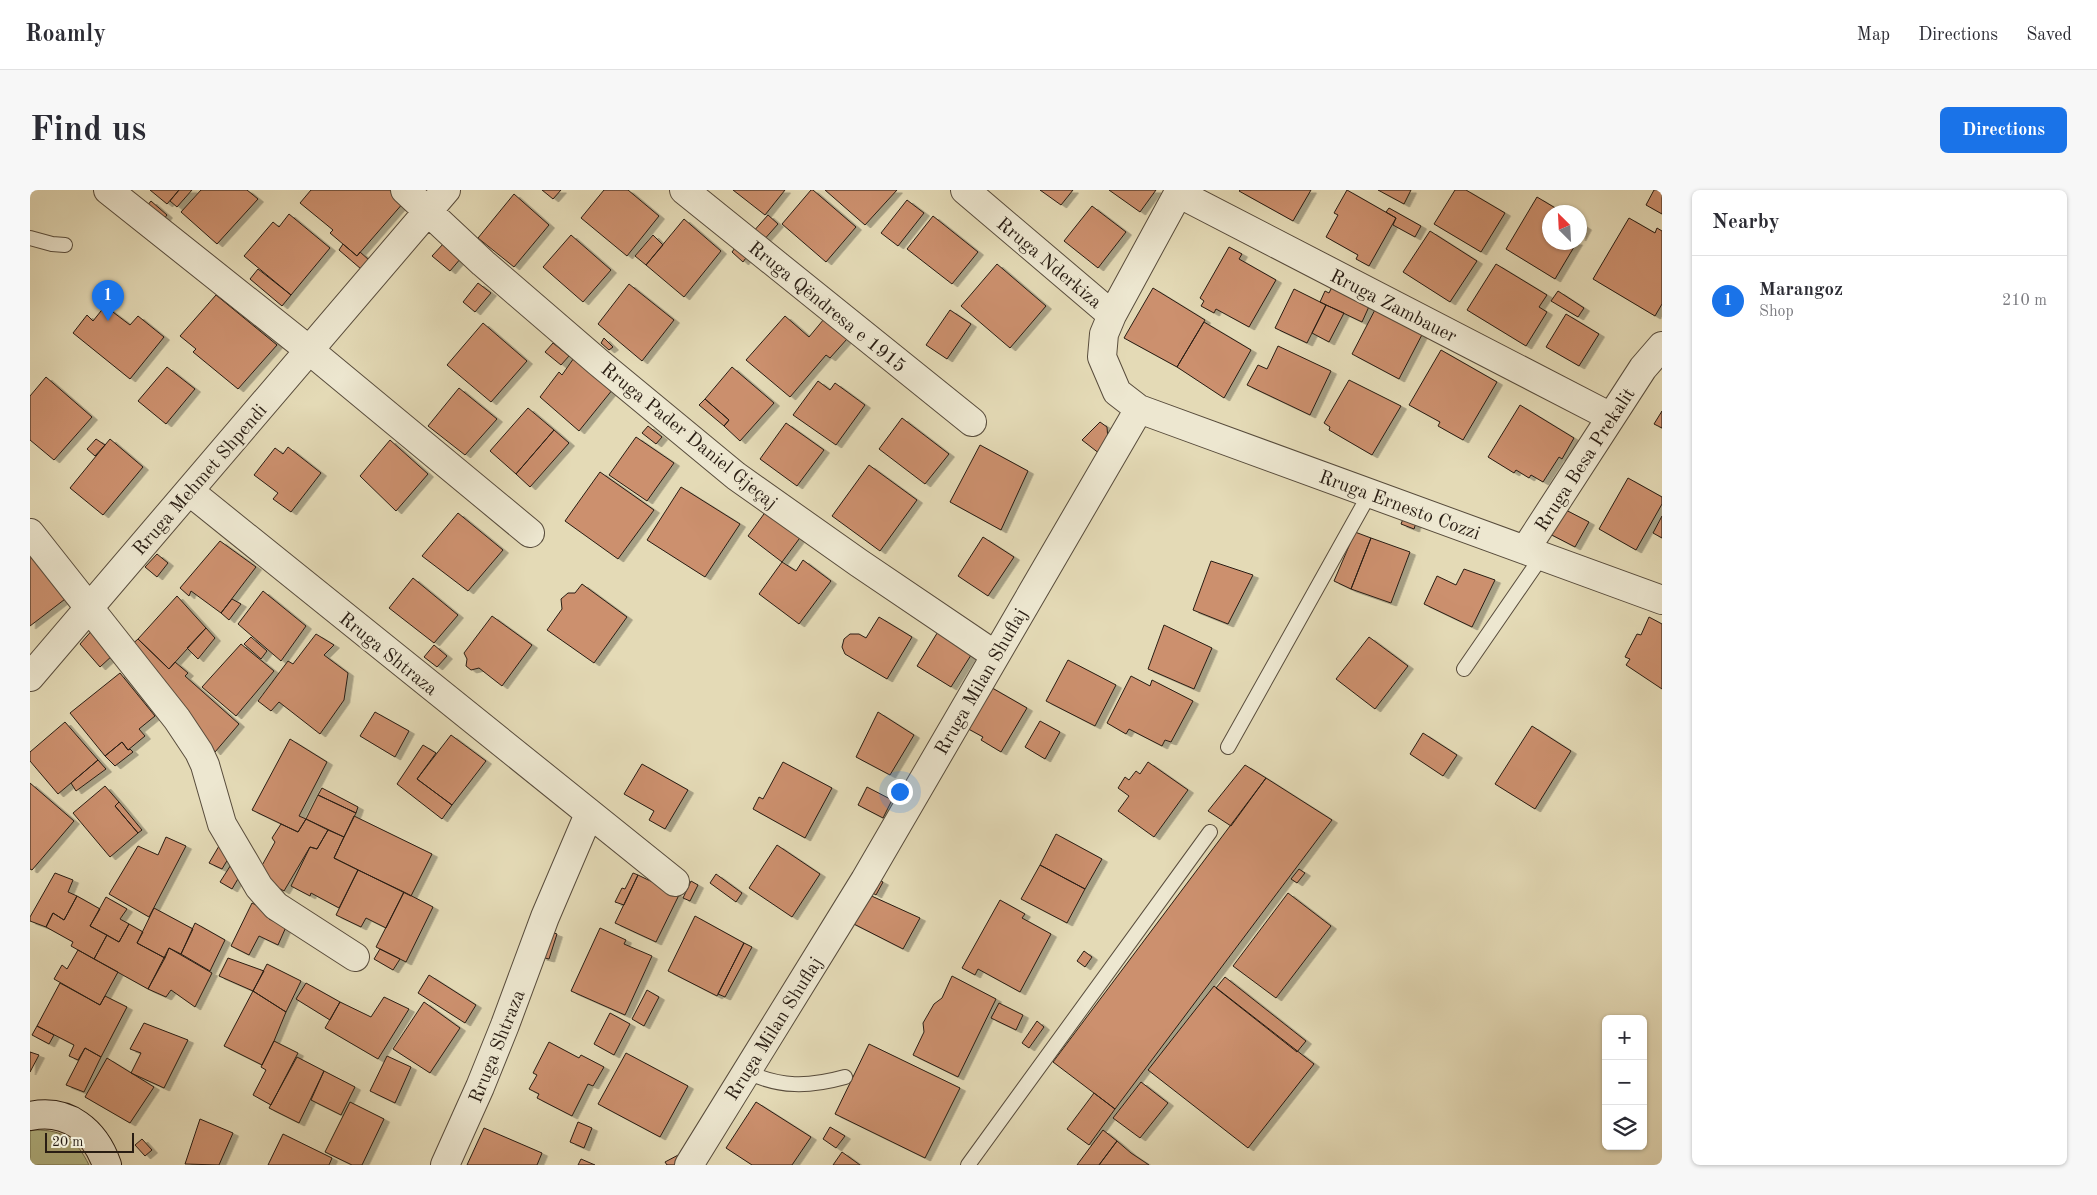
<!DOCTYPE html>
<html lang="en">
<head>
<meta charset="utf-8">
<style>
  body { margin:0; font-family:"Old Standard TT",serif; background:#f7f7f7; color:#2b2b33 }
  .controls { position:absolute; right:15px; bottom:15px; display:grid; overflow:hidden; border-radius:8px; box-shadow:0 1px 4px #0004 }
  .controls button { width:45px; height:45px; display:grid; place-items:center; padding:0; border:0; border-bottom:1px solid #e1e1e2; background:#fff; color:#2b2b33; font:25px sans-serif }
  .compass { position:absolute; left:1512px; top:15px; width:45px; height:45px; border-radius:50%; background:#fff; box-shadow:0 1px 4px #0004; rotate:336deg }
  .scale { position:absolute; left:15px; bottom:12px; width:89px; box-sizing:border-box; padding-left:5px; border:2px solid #291d13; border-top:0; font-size:14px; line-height:18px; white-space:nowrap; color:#291d13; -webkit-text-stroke:4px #ede7d0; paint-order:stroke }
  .you { position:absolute; left:869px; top:601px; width:18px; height:18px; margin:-12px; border:4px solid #fff; border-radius:50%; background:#1a73e8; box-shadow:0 0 0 8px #1a73e833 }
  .badge { display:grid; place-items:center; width:32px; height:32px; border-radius:50%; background:#1a73e8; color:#fff; font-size:16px; font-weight:700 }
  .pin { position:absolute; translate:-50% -41px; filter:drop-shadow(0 1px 2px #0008) }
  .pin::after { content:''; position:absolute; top:26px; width:18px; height:15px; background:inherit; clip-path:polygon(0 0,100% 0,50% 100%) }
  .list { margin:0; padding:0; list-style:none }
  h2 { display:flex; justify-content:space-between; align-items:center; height:65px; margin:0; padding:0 20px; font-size:21px }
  h2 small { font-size:16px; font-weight:400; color:#7c7c81 }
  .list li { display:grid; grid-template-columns:32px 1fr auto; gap:15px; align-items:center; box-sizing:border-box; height:90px; padding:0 20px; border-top:1px solid #e1e1e2 }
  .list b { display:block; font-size:19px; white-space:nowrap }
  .list p { margin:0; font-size:16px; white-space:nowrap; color:#7c7c81 }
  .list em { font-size:16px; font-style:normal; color:#7c7c81 }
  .icon { flex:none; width:28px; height:28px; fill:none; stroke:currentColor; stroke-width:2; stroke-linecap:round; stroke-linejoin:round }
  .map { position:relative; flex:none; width:1632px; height:975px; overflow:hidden; border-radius:8px }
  header { display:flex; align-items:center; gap:30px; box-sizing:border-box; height:70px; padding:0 25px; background:#fff; border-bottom:1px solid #e1e1e2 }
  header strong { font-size:24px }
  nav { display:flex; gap:28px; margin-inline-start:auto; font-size:18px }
  .intro { display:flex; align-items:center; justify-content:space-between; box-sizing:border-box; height:120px; padding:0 30px }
  h1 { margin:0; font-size:35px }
  .button { padding:12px 22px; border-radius:8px; background:#1a73e8; color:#fff; font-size:18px; font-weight:700 }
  main { display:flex; gap:30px; padding:0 30px }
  aside { flex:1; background:#fff; border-radius:8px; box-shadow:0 1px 4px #0004 }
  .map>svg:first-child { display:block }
  .green { fill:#b7be8c; stroke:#706e50 }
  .building { fill:#cc906e; stroke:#291d13; filter:url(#shadow) }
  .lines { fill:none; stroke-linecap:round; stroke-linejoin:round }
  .service-casing { stroke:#584c3c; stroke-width:16 }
  .minor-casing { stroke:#584c3c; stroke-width:30 }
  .secondary-casing { stroke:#291d13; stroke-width:30 }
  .service { stroke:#ede7d0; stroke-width:14 }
  .minor { stroke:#ede7d0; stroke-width:28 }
  .secondary { stroke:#ede7d0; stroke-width:28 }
  .labels { text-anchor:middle; stroke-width:4.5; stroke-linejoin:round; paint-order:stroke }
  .street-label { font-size:19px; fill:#291d13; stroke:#ede7d0 }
</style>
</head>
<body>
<header>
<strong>Roamly</strong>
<nav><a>Map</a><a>Directions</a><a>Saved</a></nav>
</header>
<div class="intro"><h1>Find us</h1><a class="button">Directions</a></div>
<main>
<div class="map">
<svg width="1632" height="975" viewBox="0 0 1632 975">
  <defs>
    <filter id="shadow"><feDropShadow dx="5.5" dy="3" stdDeviation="0" flood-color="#0004"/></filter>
  </defs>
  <rect width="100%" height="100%" fill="#e4dab6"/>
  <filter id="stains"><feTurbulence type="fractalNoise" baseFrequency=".004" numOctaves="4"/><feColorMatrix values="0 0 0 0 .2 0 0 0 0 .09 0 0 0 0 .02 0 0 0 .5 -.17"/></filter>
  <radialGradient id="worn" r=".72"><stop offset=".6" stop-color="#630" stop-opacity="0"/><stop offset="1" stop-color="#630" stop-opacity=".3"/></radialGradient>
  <path class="green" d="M5,940c29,0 41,9 54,35h-59v-34z"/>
  <path class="building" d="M120,0h29l-12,14z
    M149,0h13l-15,17 -7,-6z
    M171,0h46l11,9 -41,45 -36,-32z
    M281,0h79l14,12 -47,54 -27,-23 3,-3 -33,-27z
    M512,0h19l-8,9z
    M574,0h24l31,26 -32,40 -46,-38z
    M703,0h52l-20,25z
    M781,0h2l43,37 -30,35 -44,-38z
    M795,0h72l-32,35z
    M1010,0h33l-12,15z
    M1079,0h47l-16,22z
    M1210,0h71l-18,31 -54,-30z
    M1317,0l49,28 -27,48 -13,-7 2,-4 -32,-18 12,-22 -4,-2z
    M1348,0h33l-7,14z
    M1425,0h11l39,23 -24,39 -47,-28z
    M1624,0h8v24l-16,-9z
    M484,4l35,31 -35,42 -36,-29z
    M1507,7l25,15h-12v30h27l-22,37 -49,-30z
    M877,10l17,13 -26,33 -17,-13z
    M121,11l16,14 -9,11 -16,-14z
    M1062,16l34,26 -28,36 -34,-27z
    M1359,18l32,18 -6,11 -22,-12 3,-7 -10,-6z
    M259,24l41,34 -39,47 -47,-39 29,-34 6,5z
    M738,25l10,9 -16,18 -10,-9z
    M903,26l45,36 -26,32 -45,-35z
    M1599,28l26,15 2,-5 5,3v73l-7,12 -62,-37z
    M654,29l37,32 -37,46 -38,-32z
    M1550,33l6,4 -6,11z
    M1400,41l47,30 -27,41 -47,-30z
    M541,45l40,35 -28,32 -40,-35z
    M623,45l10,10 -17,20 -11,-9z
    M414,53l17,15 -11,13 -18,-15z
    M313,54l14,12 3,-4 9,8 -8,9 -22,-19z
    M1199,57l13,7 -3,5 37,21 -27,47 -33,-18 -2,4 -13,-7 3,-5 -4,-3z
    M705,58l11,10 -3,4 -11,-10z
    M967,74l49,42 -36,42 -49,-42z
    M1466,74l51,31 -8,12 8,5 -21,34 -59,-36z
    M228,79l33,26 -9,11 -32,-27z
    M448,93l13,10 -16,19 -12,-10z
    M1304,93l38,17 -10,22 -42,-20 5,-11 4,2z
    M599,94l45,36 -32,41 -44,-37z
    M1123,98l52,32 -28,47 -53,-29z
    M1264,99l32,16 -19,38 -32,-15z
    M1528,101l26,17 -6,9 -27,-16z
    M186,105l61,50 -39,44 -45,-37 3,-3 -16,-13z
    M1349,112l47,25 -27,52 -47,-25z
    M1296,115l18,8 -15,29 -17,-9z
    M75,116l25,19 8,-9 26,21 -34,42 -57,-46 14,-18 6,6z
    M920,120l21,14 -24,35 -21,-14z
    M1536,124l33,20 -20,32 -33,-19z
    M755,126l24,21 15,-18 23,20 -17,19 -4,-3 -36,42 -44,-37z
    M1174,132l47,28 -27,48 -47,-31z
    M453,133l44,38 -36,41 -44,-37z
    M574,148l9,9 -4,3 -8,-7z
    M523,153l16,13 -8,9 -16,-13z
    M1248,156l53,25 -21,44 -63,-30 11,-20 9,4z
    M1411,160l56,32 -34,58 -25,-14 2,-4 -31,-17z
    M546,165l37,34 -34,42 -39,-34 19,-25 3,3z
    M137,177l28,22 -29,35 -28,-23z
    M702,177l42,36 -34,38 -16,-15 5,-6 -24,-21z
    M16,187l46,40 -38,43 -24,-20v-44z
    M1319,190l52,26 -29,49 -43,-25 1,-3 -6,-4z
    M788,191l12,9 5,-7 30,22 -29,40 -43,-30z
    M429,198l38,31 -32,36 -37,-29z
    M675,209l24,21 -5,6 -25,-21z
    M1490,215l54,33 -12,21 -3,-2 -16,25 -12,-7 -2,3 -13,-8 -2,3 -26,-16z
    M498,218l26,22 -38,44 -26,-23z
    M1632,221v17l-8,-4z
    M872,228l47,36 -24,30 -46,-35z
    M1070,232l7,5 1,13 -8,14 -18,-14z
    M756,233l38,27 -27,36 -37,-27z
    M618,236l14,11 -6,7 -14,-11z
    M524,240l15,13 -39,44 -14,-13z
    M606,247l38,26 -27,38 -38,-26z
    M66,249l9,6 -10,11 -8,-7z
    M80,249l33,28 -40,48 -33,-27z
    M360,250l38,34 -32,37 -36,-35z
    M950,255l48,26 -27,59 -51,-28z
    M258,257l33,26 -30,39 -18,-13 5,-6 -24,-18 21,-27 8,6z
    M839,275l48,35 -37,51 -48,-35z
    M570,282l54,38 -36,49 -53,-38z
    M1598,288l34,19v7l-26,46 -37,-21z
    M651,297l59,37 -35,53 -58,-37z
    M739,317l36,24 -23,31 -34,-26z
    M1530,317l29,15 -14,25 -29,-15z
    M428,323l45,37 -35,41 -46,-35z
    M1632,326v22l-9,-5z
    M1373,329l13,4 -2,6 -13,-5z
    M1325,342l16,6 -20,51 -17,-8z
    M953,347l31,20 -26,39 -30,-20z
    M1341,348l39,14 -19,51 -40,-14z
    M190,351l36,26 -35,46 -30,-22 -2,5 -9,-8z
    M0,364l39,42 -39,30z
    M127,364l11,9 -11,14 -12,-10z
    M773,370l28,21 -32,43 -40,-30 23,-32 14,9z
    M1181,371l42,14 -25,49 -35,-14z
    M1434,379l31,11 -23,47 -48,-23 13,-28 19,9z
    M383,388l45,37 -24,28 -45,-35z
    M552,394l45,33 -33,46 -47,-33 15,-21 -1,-10 7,-6h7z
    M233,401l43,35 -25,35 -43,-37z
    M147,406l29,32 -37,41 -31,-30z
    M202,409l9,5 -12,16 -8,-7z
    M462,426l40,29 -30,41 -23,-18 -8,2 -5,-4 1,-7 -3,-6z
    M849,427l33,20 -25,42 -42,-25 -3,-7 2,-8 6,-5h9l7,4z
    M1619,427l13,7v65l-36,-24 4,-6 -5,-2 12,-23 4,1z
    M1134,435l48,23 -18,41 -46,-20z
    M64,438l20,26 -14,13 -20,-23z
    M176,438l9,10 -17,21 -11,-11z
    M909,440l34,22 -22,35 -34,-21z
    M286,444l18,11 -10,10 24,18 -4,27 -24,34 -41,-32 -8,9 -13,-10 30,-40 5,3z
    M221,447l16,14 -6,8 -17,-15z
    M1339,447l39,29 -33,43 -39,-30z
    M108,449l31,30 6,-7 13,11 -3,3 54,48 -24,28 -86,-105z
    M211,454l33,27 -38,45 -34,-29z
    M404,455l13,11 -10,11 -13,-10z
    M1038,470l48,25 -21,41 -49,-25z
    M90,483l35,43 -16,13 6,7 -17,14 -6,-8 -17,14 -35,-43z
    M1101,486l19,10 2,-6 41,21 -22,41 -6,-2 -3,6 -33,-17 -3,5 -19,-11z
    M957,495l40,23 -26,44 -20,-12 2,-3 -20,-11z
    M345,522l34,19 -14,26 -35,-21z
    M848,522l36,23 -24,40 -34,-18z
    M1010,531l20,11 -15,27 -20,-12z
    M35,532l33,38 -40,34 -28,-33v-9z
    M1502,536l39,25 -36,58 -40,-25z
    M1393,543l34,22 -14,21 -33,-22z
    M421,545l35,26 -34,44 -35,-26z
    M260,549l37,23 -28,54 7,3 -8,13 -46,-22z
    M92,552l6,8 2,-1 3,3 -18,14 -10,-10z
    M393,555l13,8 -19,26 35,26 -10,14 -45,-35z
    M68,570l8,9 -30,22 -5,-8z
    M753,572l49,26 -27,50 -52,-29 6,-12 4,2z
    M1118,572l40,28 -34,47 -36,-26 11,-15 -11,-8 7,-11 4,3 7,-9 4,3z
    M612,574l46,26 -23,39 -16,-9 5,-9 -30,-17z
    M1215,575l21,13 -35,48 -23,-15z
    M1236,588l66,42 -217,289 -62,-47z
    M0,593l44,38 -42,49 -2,-1z
    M75,596l14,16 -4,4 23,27 -28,24 -37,-44z
    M837,597l25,13 -9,18 -25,-13z
    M292,598l36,19 -2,6 -38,-18z
    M288,605l38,18 -12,24 -38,-18z
    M89,612l23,28 -4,3 -23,-27z
    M324,626l78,38 -21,42 -77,-38z
    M276,629l22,11 -11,19 -7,-2 -26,44 -20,-11 -4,-11 15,-27 -3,-4 9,-14 17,8z
    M298,640l16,7 -10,21 24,12 -19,38 -28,-15 -1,3 -19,-10 19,-39 7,2z
    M1026,644l46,25 -17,30 -45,-24z
    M136,647l20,9 -37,71 -40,-23 29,-48 20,9z
    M192,651l9,13 -9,15 -13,-6z
    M747,655l43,29 -28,43 -43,-29z
    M204,670l8,12 -10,17 -12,-7z
    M1010,675l45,24 -18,34 -46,-24z
    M1269,679l6,4 -8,10 -6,-4z
    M328,680l46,22 -18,36 -20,-10 -5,9 -25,-12z
    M25,683l18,7 -5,12 9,4 -13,24 -11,-7 -7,14 -16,-6v-4z
    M603,683l5,2 -14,30 -9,-3 7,-14 3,1z
    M686,684l26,19 -6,9 -26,-19z
    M608,685l41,20 -23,47 -41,-19z
    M847,689l6,3 -7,13 -5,-3z
    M661,691l7,4 -8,16 -7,-3z
    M374,702l29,15 -27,55 -30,-15z
    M835,703l55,25 -17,31 -57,-29z
    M1258,703l43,33 -55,72 -43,-32z
    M47,706l23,13 -10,17 17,9 -13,24 -23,-13 2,-4 -27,-15 7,-14 11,7z
    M76,707l21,12 -7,10 9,5 -10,18 -29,-16z
    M970,710l25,14 -3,4 29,16 -31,58 -42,-23 -3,6 -13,-7z
    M222,713l20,10 -3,6 17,8 -8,18 -19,-9 -10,19 -18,-9z
    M124,718l39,21 -12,25 -12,-6 -4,10 -28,-15z
    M665,726l49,27 -27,53 -49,-25z
    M165,733l30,17 -15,31 -29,-17z
    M99,734l14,8 -6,11 28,15 -17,31 -54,-30 13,-24 12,7z
    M570,738l26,12 -2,4 28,12 -27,59 -54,-24z
    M521,742l6,2 -8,25 -8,-2z
    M714,753l8,4 -27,50 -7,-3z
    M139,758l43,25 -17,34 -24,-17 -5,7 -18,-8z
    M350,759l20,10 -7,11 -19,-11z
    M48,760l40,22 -18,33 -46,-26 8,-14 5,4z
    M1054,761l8,6 -7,10 -8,-6z
    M198,768l36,13 -11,20 -34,-15z
    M237,774l34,17 -15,31 -33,-21z
    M399,785l47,30 -11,18 -47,-30z
    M922,786l44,23 -38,78 -45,-22 11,-23 -1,-9 11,-19 8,-6z
    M1195,787l81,64 -9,11 -81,-64z
    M30,793l40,22 5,-9 22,11 -26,50 -16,-9 -7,12 -9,-4 5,-11 -37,-19z
    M276,793l34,19 -10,18 -34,-21z
    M1184,796l100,78 -66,84 -100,-78z
    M617,800l12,7 -15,29 -12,-7z
    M223,801l33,21 -12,29 -12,24 -38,-19z
    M354,807l25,12 -31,50 -53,-31 15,-26 31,15z
    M394,812l36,26 -30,45 -37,-24z
    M969,813l24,12 -7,15 -25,-12z
    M580,823l20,11 -16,31 -20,-11z
    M1007,831l7,6 -15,21 -7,-5z
    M114,833l44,17 -24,48 -33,-15 10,-20 -11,-4z
    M7,836l17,9 -5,9 -17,-9z
    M244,851l24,12 -27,52 -18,-10 13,-25 -5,-3z
    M519,852l30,16 2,-3 23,12 -11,19 -5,-2 -16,32 -35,-18 2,-4 -10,-5 8,-14 -4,-2z
    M839,854l91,44 -35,70 -90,-44z
    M55,858l16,9 -17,35 -18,-7z
    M0,862l9,3 -9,17z
    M596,863l62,33 -28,51 -62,-33z
    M357,866l24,11 -16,36 -25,-12z
    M267,867l27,14 -25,52 -30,-15z
    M77,868l47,29 -24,36 -45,-26z
    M294,881l31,16 -14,28 -30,-15z
    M1111,892l27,21 -28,35 -27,-20z
    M1064,903l21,16 -26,36 -22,-16z
    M320,912l34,17 -22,46h-10l-27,-13z
    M726,912l55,35 -19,28h-40l-26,-17z
    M170,929l33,14 -14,32 -34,-1z
    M548,932l14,6 -8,20 -14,-6z
    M800,937l15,9 -9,12 -13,-9z
    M454,938l58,25 -5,12h-70z
    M1073,940l14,11 -18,24h-22z
    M253,944l49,24 -3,7h-61z
    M112,949l10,11 -7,6 -10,-11z
    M1087,951l14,12 18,12h-50z
    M812,962l18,13h-27z
    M652,963l-5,12h-10l-2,-3z
    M551,969l14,6h-17z"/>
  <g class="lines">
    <g class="service-casing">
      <path id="service" d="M0,48l22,6 13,1
        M1434,479l78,-113
        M1198,557l142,-254
        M715,881c35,17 64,16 100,6
        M938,975l242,-333"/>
    </g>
    <g class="minor-casing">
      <path id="minor" d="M78,0l201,160 221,183
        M375,0l78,73 115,99 138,114 123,87 136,92
        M654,0l288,232
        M935,0l147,125
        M1150,0l-68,125 -8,19 -2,23 15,35 22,17 523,191
        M1148,3l433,224
        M159,301l486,391
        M0,343l147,186 22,33 6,13 17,59 37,63 17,19 79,51
        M1495,360l118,-182 19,-22
        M0,487l416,-487
        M415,975l35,-78 25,-62 40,-108 44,-103
        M659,975l176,-285 274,-471"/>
    </g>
    <g class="secondary-casing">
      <path id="secondary" d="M0,926c38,-8 65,15 77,49"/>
    </g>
    <use href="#service" class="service"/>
    <use href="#minor" class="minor"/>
    <use href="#secondary" class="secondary"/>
  </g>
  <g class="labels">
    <g class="street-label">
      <text transform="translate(1020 72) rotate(40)" y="7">Rruga Nderkiza</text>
      <text transform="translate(1364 115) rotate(27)" y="7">Rruga Zambauer</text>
      <text transform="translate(798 116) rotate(39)" y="7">Rruga Qëndresa e 1915</text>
      <text transform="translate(660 245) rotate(39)" y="7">Rruga Pader Daniel Gjeçaj</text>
      <text transform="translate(1554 269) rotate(-57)" y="7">Rruga Besa Prekalit</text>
      <text transform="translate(169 289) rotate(-49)" y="7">Rruga Mehmet Shpendi</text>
      <text transform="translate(1370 314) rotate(20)" y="7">Rruga Ernesto Cozzi</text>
      <text transform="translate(359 463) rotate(39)" y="7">Rruga Shtraza</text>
      <text transform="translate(950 491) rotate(-60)" y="7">Rruga Milan Shuflaj</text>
      <text transform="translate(743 838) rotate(-58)" y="7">Rruga Milan Shuflaj</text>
      <text transform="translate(466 856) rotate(-68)" y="7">Rruga Shtraza</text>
    </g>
  </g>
  <rect width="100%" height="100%" filter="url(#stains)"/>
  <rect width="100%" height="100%" fill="url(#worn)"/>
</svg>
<div class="controls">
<button>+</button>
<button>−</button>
<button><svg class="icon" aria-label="layers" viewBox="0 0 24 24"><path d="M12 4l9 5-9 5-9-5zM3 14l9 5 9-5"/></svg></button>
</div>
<svg class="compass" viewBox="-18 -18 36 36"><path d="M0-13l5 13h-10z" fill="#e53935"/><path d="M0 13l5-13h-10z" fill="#7c7c81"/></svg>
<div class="scale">20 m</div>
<div class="you"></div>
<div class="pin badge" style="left:78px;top:131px">1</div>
</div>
<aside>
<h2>Nearby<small></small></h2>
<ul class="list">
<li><span class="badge">1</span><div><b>Marangoz</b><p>Shop</p></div><em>210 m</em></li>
</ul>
</aside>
</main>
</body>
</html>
